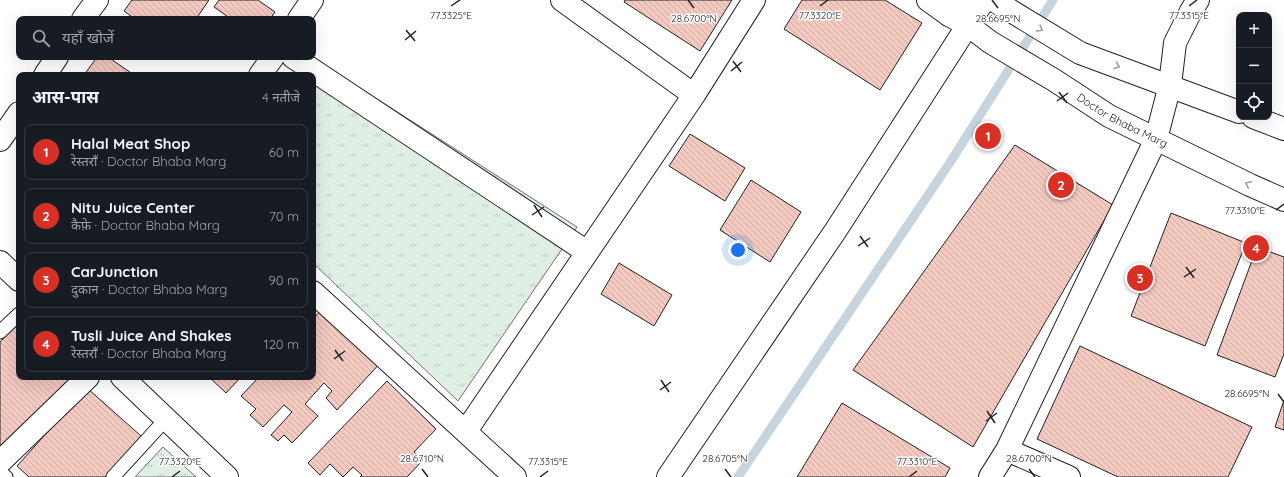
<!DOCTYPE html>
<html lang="hi">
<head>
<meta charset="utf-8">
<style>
  body { margin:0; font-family:Quicksand,"Noto Sans Devanagari",sans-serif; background:#20242c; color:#f1f3f6 }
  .controls { position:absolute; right:12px; top:12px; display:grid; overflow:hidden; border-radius:8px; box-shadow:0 4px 16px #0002 }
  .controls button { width:36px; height:36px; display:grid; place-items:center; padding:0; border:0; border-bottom:1px solid #363941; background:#171b24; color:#f1f3f6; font:20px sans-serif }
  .you { position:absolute; left:738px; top:250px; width:14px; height:14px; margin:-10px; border:3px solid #fff; border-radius:50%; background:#1a73e8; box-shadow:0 0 0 6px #1a73e833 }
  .badge { display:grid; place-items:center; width:26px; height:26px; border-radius:50%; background:#d93025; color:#fff; font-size:13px; font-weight:700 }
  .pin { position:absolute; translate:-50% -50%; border:2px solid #fff; box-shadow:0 1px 4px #0006 }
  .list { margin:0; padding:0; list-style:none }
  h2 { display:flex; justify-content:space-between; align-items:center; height:52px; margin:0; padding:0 16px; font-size:17px }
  h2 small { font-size:13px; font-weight:400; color:#9ea1a6 }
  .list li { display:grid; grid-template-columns:26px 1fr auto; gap:12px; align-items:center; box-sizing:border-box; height:56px; margin:0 8px 8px; padding:0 8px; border:1px solid #363941; border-radius:8px }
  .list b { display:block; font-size:15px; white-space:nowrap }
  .list p { margin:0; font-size:13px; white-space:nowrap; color:#9ea1a6 }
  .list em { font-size:13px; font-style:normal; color:#9ea1a6 }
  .icon { flex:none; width:22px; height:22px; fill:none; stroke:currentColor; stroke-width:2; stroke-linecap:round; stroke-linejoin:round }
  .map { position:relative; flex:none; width:1284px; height:477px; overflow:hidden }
  .search { position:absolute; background:#171b24; box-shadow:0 4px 16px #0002; left:16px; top:16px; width:300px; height:44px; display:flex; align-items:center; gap:10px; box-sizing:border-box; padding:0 14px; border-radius:8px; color:#9ea1a6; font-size:15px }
  .panel { position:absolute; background:#171b24; box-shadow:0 4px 16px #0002; left:16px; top:72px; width:300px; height:308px; border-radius:8px }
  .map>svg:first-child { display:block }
  .grass { fill:url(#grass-tufts); stroke:#6f6f6f }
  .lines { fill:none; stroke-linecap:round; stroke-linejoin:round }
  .stream { stroke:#c7d3dd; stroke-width:9 }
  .building { fill:url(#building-back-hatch); stroke:#222 }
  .service-casing { stroke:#222; stroke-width:15 }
  .minor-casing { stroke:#222; stroke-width:24 }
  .tertiary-casing { stroke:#222; stroke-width:24 }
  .service { stroke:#fff; stroke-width:13 }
  .minor { stroke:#fff; stroke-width:22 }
  .tertiary { stroke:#fff; stroke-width:22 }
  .oneway { stroke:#9c9c9c }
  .ticks { fill:none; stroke:#222; stroke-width:1.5 }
  .labels { text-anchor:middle; stroke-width:3; stroke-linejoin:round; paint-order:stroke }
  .street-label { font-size:11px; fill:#222; stroke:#fff }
  .ticks-label { font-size:10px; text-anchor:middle; fill:#222; stroke:#fff; stroke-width:3; stroke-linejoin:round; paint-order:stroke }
</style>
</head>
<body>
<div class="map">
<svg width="1284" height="477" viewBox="0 0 1284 477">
  <defs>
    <pattern id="grass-tufts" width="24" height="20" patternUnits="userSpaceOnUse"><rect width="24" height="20" fill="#e0efe3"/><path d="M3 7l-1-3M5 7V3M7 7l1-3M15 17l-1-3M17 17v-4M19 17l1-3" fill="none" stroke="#c0cdc2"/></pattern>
    <pattern id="building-back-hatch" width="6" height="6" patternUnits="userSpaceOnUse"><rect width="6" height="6" fill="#f3c9c0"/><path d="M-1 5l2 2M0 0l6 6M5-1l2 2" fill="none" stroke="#d0aca5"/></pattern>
  </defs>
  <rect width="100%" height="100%" fill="#fff"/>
  <path class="grass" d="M313,58l264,169 -119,174 -145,-138z
    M163,447l33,30h-61z"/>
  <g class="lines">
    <path class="stream" d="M738,477l211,-313 104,-164"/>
  </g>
  <path class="building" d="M132,0h77l-13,19h-61l-11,-8z
    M219,0h39l17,12 -5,7h-39l-17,-12z
    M625,0h107l-32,51 -76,-49z
    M802,0h83l37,23 -42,67 -96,-61z
    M97,57h11l26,18h-50z
    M690,134l55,34 -20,33 -56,-35z
    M1015,145l98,60 -140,242 -120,-77z
    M751,180l50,32 -31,50 -50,-32z
    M1171,213l75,30 -41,103 -74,-30z
    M1257,247l27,10v97l-9,23 -58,-22z
    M619,263l53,32 -18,31 -53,-32z
    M324,307l58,54 -45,49 -11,-12 6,-7 -8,-8 -19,21 13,12 -26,27 -8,-8 -6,6 -7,-6 21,-23 -8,-7 -21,22 -13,-12 6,-6 -15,-13 18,-19h54v-58z
    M19,322v55h52l-70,77 -1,-2v-110z
    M1080,346l172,81 -24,50h-110l-81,-38z
    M209,377h32l-15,16z
    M387,381l49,48 -22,23 9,8 -16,17h-47l2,-2 -9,-8 -10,10 -13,-13 -10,11 -12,-12z
    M87,388l54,48 -36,41h-76l-12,-11z
    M1284,400v30l-9,-3z
    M842,403l108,65 -5,9h-148z"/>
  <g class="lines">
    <g class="service-casing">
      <path id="service" d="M0,332l19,-18
        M0,472l6,5
        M113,477l53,-58"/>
    </g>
    <g class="minor-casing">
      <path id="minor" d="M562,0l132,95
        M949,15l11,-15
        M83,19l14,-19
        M299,19l13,-19
        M293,57l294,195
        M45,75l12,-18
        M260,75l13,-18
        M0,140l19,-27
        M0,262l19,18
        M313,292l202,185
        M122,377l105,100
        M466,431l228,-336 60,-95
        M1007,450l62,27
        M0,462l88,-85
        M668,477l168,-247 148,-230
        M990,477l17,-27 149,-311 14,-54 5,-42 16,-32 7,-11"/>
    </g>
    <g class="tertiary-casing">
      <g id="tertiary">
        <path id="s1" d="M928,0l21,15 20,11 21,16 64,38 55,36 141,69 34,15"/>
        <path d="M993,0l87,53 159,59"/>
        <path d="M1253,117l31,12"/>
      </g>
    </g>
    <use href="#service" class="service"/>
    <use href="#minor" class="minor"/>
    <use href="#tertiary" class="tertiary"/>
  </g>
  <defs><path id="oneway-chevron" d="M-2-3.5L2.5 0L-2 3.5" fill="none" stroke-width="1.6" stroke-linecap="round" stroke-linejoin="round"/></defs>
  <g class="oneway">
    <use href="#oneway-chevron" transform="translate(1040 29) rotate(31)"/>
    <use href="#oneway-chevron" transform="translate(1117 66) rotate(20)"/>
    <use href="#oneway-chevron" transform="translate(1248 184) rotate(-155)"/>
  </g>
  <path class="ticks" d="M688,0l6,8M992,0l6,8M451,6l9,-6M820,6l8,-6M1189,6l8,-6M406,30l9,11M405,40l11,-9M733,61l8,11M731,71l11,-9M1059,92l8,11M1057,101l11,-8M534,205l8,12M1276,210l8,-6M532,215l12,-8M860,236l8,11M858,246l12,-8M1186,267l8,11M1184,277l12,-8M335,350l8,11M334,359l11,-8M661,380l8,12M660,390l11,-8M1278,394l6,8M987,411l8,12M986,421l11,-8M422,469l6,8M725,469l6,8M1029,469l6,8M172,477l8,-6M540,477l8,-6M909,477l8,-6"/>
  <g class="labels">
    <g class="street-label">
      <text dy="4" stroke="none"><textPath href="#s1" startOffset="229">Doctor Bhaba Marg</textPath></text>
    </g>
  </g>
  <g class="ticks-label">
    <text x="451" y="19">77.3325°E</text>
    <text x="820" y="19">77.3320°E</text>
    <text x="1189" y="19">77.3315°E</text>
    <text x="694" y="22">28.6700°N</text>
    <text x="998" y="22">28.6695°N</text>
    <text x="1245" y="214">77.3310°E</text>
    <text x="1247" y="397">28.6695°N</text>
    <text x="422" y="462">28.6710°N</text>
    <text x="725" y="462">28.6705°N</text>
    <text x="1029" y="462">28.6700°N</text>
    <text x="180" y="465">77.3320°E</text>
    <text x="548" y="465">77.3315°E</text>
    <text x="917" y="465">77.3310°E</text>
  </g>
</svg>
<div class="controls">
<button>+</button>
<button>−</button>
<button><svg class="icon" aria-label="locate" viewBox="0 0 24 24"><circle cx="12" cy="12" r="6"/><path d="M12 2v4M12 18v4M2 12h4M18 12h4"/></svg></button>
</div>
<div class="you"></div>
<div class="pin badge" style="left:988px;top:136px">1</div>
<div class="pin badge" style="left:1061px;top:185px">2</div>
<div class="pin badge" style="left:1140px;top:278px">3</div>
<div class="pin badge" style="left:1256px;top:248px">4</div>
<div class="search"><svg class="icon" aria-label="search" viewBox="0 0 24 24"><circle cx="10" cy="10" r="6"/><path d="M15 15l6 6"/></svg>यहाँ खोजें</div>
<section class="panel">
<h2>आस-पास<small>4 नतीजे</small></h2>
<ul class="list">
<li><span class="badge">1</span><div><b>Halal Meat Shop</b><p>रेस्तराँ · Doctor Bhaba Marg</p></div><em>60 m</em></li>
<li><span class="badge">2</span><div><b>Nitu Juice Center</b><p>कैफ़े · Doctor Bhaba Marg</p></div><em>70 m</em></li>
<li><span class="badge">3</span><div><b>CarJunction</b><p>दुकान · Doctor Bhaba Marg</p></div><em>90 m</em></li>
<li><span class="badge">4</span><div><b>Tusli Juice And Shakes</b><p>रेस्तराँ · Doctor Bhaba Marg</p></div><em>120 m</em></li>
</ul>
</section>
</div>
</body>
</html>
